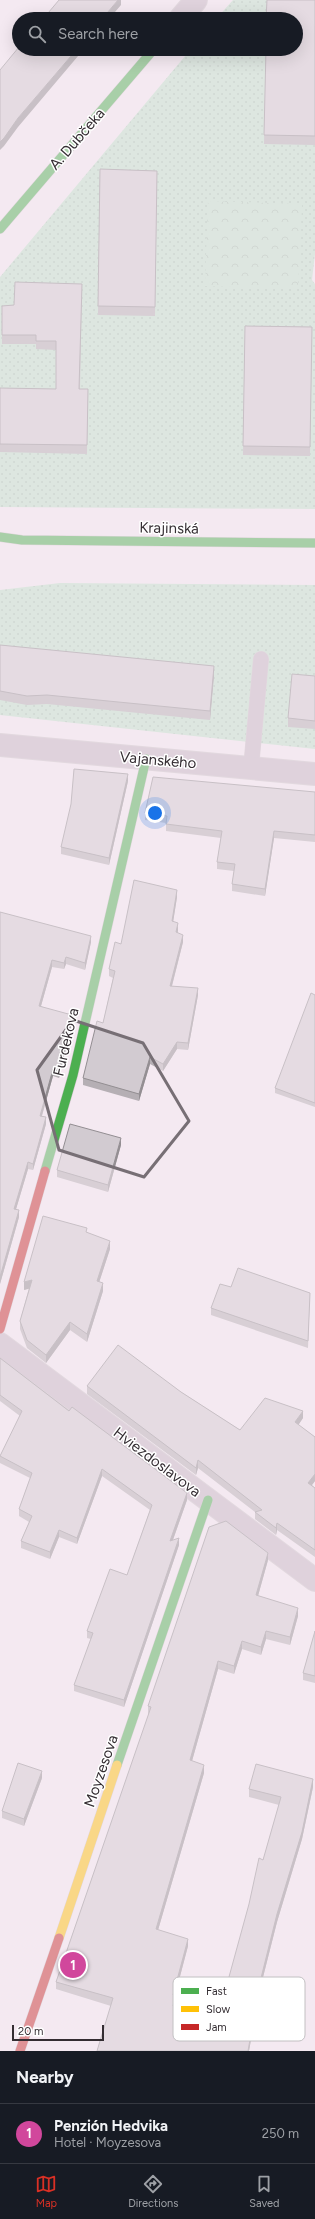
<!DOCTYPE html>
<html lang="en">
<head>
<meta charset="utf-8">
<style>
  body { margin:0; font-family:Figtree,sans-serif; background:#20242c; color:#f1f3f6 }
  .scale { position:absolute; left:12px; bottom:10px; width:92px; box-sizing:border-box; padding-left:4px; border:2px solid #342d32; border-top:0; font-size:11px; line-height:14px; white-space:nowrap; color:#342d32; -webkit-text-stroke:3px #fff; paint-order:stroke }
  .you { position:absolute; left:155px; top:813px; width:14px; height:14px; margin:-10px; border:3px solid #fff; border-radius:50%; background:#1a73e8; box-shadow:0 0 0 6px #1a73e833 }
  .badge { display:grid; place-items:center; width:26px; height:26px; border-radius:50%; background:#d93025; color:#fff; font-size:13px; font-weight:700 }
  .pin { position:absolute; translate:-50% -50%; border:2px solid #fff; box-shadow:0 1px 4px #0006 }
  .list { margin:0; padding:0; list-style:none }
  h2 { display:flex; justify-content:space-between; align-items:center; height:52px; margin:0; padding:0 16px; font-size:17px }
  h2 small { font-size:13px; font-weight:400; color:#9ea1a6 }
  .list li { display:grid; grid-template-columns:26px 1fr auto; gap:12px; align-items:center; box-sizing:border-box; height:60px; padding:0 16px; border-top:1px solid #363941 }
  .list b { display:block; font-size:15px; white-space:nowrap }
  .list p { margin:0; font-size:13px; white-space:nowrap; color:#9ea1a6 }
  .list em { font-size:13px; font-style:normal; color:#9ea1a6 }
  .icon { flex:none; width:22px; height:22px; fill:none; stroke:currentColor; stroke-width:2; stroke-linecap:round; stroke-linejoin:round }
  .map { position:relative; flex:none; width:315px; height:2051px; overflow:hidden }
  .search { position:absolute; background:#171b24; box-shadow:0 4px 16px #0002; left:12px; right:12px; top:12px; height:44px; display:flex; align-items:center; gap:10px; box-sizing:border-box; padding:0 14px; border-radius:22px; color:#9ea1a6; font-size:15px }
  .sheet { height:112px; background:#171b24 }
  nav { display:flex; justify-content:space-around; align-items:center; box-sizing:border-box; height:56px; border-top:1px solid #363941; background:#171b24; font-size:11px; color:#9ea1a6 }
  nav a { display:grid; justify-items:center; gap:2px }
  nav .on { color:#d93025 }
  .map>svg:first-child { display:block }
  .grass { fill:url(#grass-dots) }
  .park { fill:url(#park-crowns) }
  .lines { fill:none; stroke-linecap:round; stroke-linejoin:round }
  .lane-casing { stroke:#cdc4ca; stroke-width:16 }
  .street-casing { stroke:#cdc4ca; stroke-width:24 }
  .fast-casing { stroke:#cdc4ca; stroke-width:10 }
  .slow-casing { stroke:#cdc4ca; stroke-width:10 }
  .jam-casing { stroke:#cdc4ca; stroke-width:10 }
  .lane { stroke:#c5b7c3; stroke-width:15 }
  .street { stroke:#c5b7c3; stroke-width:22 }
  .fast { stroke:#4caf50; stroke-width:9 }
  .slow { stroke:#ffc107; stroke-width:9 }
  .jam { stroke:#c62828; stroke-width:9 }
  .wall { fill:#b5afb4 }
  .shaded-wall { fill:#938e92 }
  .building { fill:#d2cbd1; stroke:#938e92 }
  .marked { fill:none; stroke:#776f75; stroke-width:3; stroke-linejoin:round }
  .labels { text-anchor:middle; stroke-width:3; stroke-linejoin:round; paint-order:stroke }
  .street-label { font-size:15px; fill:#342d32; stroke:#fff }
  .key { fill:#fff; stroke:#c2c0c2; stroke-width:1 }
  .key-label { font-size:11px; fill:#342d32 }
</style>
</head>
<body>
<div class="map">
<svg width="315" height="2051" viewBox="0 0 315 2051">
  <defs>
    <pattern id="grass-dots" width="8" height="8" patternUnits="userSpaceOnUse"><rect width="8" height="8" fill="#c1e3cc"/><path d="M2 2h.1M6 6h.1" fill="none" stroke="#a6c3b0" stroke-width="1.8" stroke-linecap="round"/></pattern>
    <pattern id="park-crowns" width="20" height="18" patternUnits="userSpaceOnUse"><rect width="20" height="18" fill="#c1e3cc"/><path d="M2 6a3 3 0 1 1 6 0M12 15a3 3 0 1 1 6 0" fill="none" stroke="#a6c3b0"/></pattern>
  </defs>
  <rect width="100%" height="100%" fill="#f4e9f1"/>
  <path class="grass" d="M233,0h82v254l-3,26 3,4v225l-315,-2v-230l191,-228h105v-30h-80z
    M60,583l255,2v164l-315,-34v-125z"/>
  <path class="park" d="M208,201l94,3 -4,85 -93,-3z"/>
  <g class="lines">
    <g class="lane-casing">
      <path id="lane" d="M251,768l10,-109"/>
    </g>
    <g class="street-casing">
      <path id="street" d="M180,19l16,-19
        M0,745l315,29
        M0,1344l315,236"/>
    </g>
    <g class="fast-casing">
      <path id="fast" d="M0,229l154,-180
        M0,537l22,3 293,3
        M45,1171l28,-96 73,-316
        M117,1765l91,-265"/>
    </g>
    <g class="slow-casing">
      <path id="slow" d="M59,1938l58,-173"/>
    </g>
    <g class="jam-casing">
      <path id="jam" d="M0,1329l45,-158
        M20,2051l39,-113"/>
    </g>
    <use href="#lane" class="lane"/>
    <use href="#street" class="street"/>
    <use href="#fast" class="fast"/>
    <use href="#slow" class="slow"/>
    <use href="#jam" class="jam"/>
  </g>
  <path class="wall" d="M315,0v145l-51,-1 2,-95z
    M100,169l57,2 -2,145 -57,-1z
    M82,284l-2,105h8l-1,65 -87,-2v-64l56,1v-39l-20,-1v-5h-34v-38l12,-1z
    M245,326l67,1 -2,129 -67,-1z
    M0,645l214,30 -4,45 -163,-16 -20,1 -27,-5z
    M315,676v53l-27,-2v-9z
    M128,781l-19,84 -48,-11v-7z
    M315,792v50l-41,-4 -9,58 -33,-5v-7l2,-13 -17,-2v-7l4,-24 -55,-7v-8l-21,-3v-7z
    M177,897l-4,25 5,8v3l5,9 -11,44 26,9 -10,55 -11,-1 -14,22 -13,-7 -11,37 -56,-16v-7l20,-55 10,-45 -4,-2v-7l12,-25z
    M0,912l91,30 -6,28 -19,-6 -2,5 -12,-2 -11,39 31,16 -13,56 -6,-2 -11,40 4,8 -13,46 -5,-1 -12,40 3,8 -19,67z
    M315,995v112l-40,-14v-5z
    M121,1145l-13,47 -51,-15v-7z
    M87,1233l23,16 -11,33 4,9 -16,51 -17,-12 -24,33 -19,-15 -7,-19v-8l9,-33 -5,2z
    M231,1287l79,6 -2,55 -97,-33v-7z
    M0,1358l187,142 -14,40 6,5 -55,162 -50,-16v-6l17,-46 -4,-1v-7l40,-56 23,-65 -48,-34 -25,68 -18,-7 -9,22 -29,-11v-7l8,-19 -10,-6v-7l11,-31 -30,-15v-7l20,-40 -20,-15z
    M87,1386l94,6 59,38 63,-12 -5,7 17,12v44l-3,4 3,3v69l-38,-27 -1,5 -21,-16v-7l-57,-44 -2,7 -109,-81z
    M268,1560l-10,36 40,20 -8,29 -24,-6 -5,16 -19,-6 -8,25 -16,-5 -26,92 12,12 -46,157 30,16 -13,49 1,8 -1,3 43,11 61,-212 -30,-8v-8l64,-2 -11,52 -25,83 -17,67 -11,62h-152l14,-45 -55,-17v-7l93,-268h-1v-8z
    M315,1631v52l-12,-3v-7z
    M42,1778l-18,48 -22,-8v-7z"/>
  <path class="shaded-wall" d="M118,0h3v5l-12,14h-7z
    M77,49h7l-66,78 -14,19 -4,4v-8l18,-24z
    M214,666v9l-4,45v-9z
    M128,774v7l-19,84v-7z
    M274,831v7l-9,58v-7z
    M177,890v7l-5,32v-8z
    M178,923v7l-2,10v-8z
    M183,935v7l-13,51v-7z
    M91,936v6l-6,28v-7z
    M66,957v7l-2,5v-6z
    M52,960v7l-13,46v-7z
    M198,988v7l-10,55v-7z
    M72,1015v7l-13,56v-7z
    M177,1042v7l-14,22v-7z
    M150,1057v7l-11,37v-7z
    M53,1069v7l-13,46v-6z
    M46,1117v7l-13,46v-6z
    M121,1138v7l-13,47v-7z
    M28,1162v7l-14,47v-7z
    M19,1210v7l-19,67v-7z
    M110,1241v8l-13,40v-8z
    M32,1280v8l-8,2v-8z
    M103,1283v8l-16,51v-8z
    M70,1322v8l-24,33v-8z
    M303,1411v7l-8,12v-8z
    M198,1460v8l-2,7v-7z
    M102,1469v7l-25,68v-6z
    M315,1474v7l-7,9v-7z
    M187,1493v7l-17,48v-7z
    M277,1523v7l-1,5v-7z
    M59,1530v7l-9,22v-7z
    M179,1538v7l-55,162v-7z
    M268,1553v7l-12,43v-8z
    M298,1608v8l-8,29v-8z
    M266,1631v8l-5,16v-8z
    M242,1641v8l-8,25v-8z
    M218,1661v8l-28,99v-8z
    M204,1765v8l-48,164v-8z
    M42,1771v7l-18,48v-7z
    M313,1779v8l-11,52 -25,83 -17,67 -11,62h-1l12,-69 17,-68z
    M188,1939v7l-15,57v-8z
    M176,1995v8l-3,11v-8z"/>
  <path class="building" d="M59,0h59l-16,19h-59z
    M267,0h48v136l-51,-1 2,-86h30v-30h-30z
    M19,47v2h58l-59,69 -14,20 -4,4v-72z
    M100,169l57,2 -2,136 -57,-1z
    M15,282l67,2 -3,105h9l-1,56 -87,-1v-56l56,1v-48h-20v-6h-34v-29l12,-1z
    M245,326l67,1 -2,120 -67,-1z
    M0,645l214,21 -4,45 -163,-16 -20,1 -27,-5z
    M292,674l23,2v45l-27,-3z
    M74,769l54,5 -19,84 -48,-11 10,-43z
    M153,777l162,15v43l-41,-4 -9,58 -33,-5 3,-20 -18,-2 5,-31 -56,-7 1,-8 -22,-3z
    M134,880l43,10 -5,31 6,2 -2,9 7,3 -13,51 28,2 -10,55 -11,-1 -14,22 -13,-7 -11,37 -56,-16 14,-57 6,2 12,-52 -6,-2 6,-27 6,2z
    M0,912l91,24 -6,27 -19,-6 -2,6 -12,-3 -13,46 33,9 -13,56 -6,-2 -13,47 6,1 -13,47 -5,-2 -14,47 5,1 -19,67z
    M311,993l4,2v108l-40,-15z
    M70,1124l51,14 -13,47 -51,-15z
    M43,1216l44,12 -1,4 24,9 -13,40 6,2 -16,51 -17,-12 -24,33 -19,-15 -7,-19 12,-41 -8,2z
    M238,1268l72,25 -2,48 -97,-33 9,-24 11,3z
    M118,1345l63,47 59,38 25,-32 38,13 -8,11 20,15v37l-7,9 7,5v62l-38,-27 -1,5 -21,-16 7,-2 -64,-50 -2,8 -109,-82z
    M0,1358l69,53 3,-4 115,86 -17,48 9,-3 -55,162 -50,-15 19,-52 -6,-2 23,-62 17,6 25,-70 -50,-36 -25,69 -18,-8 -9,22 -29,-11 11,-25 -13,-7 13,-36 -32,-17 22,-45 -22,-16z
    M226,1521l42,32 -12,42 42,13 -8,29 -24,-6 -5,16 -19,-6 -8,25 -16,-5 -28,99 14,5 -48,164 32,10 -15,56h3l-3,11 45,11 31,-113 10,-46 4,2 18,-63 -32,-8 7,-25 57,15 -11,53 -25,82 -17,68 -12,69h-151l16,-53 -57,-16 95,-275 -3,-1 61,-179z
    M315,1631v45l-12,-3z
    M18,1763l24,8 -18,48 -22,-8z"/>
  <path d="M0 0H315V2051H0ZM73,1020l70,23 46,78 -45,56 -85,-27 -22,-80z" fill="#f4e9f1" fill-opacity=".55" fill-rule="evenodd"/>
  <path class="marked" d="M73,1020l70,23 46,78 -45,56 -85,-27 -22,-80z"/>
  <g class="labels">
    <g class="street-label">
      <text transform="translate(77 139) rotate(-49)" y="5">A. Dubčeka</text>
      <text transform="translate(169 528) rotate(1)" y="5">Krajinská</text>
      <text transform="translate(158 760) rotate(5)" y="5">Vajanského</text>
      <text transform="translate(66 1042) rotate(-77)" y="5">Furdekova</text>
      <text transform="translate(157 1462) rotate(37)" y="5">Hviezdoslavova</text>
      <text transform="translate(101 1771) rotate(-71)" y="5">Moyzesova</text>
    </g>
  </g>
  <rect x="173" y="1977" width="132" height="64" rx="6" class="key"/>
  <rect x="181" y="1988" width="18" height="6" fill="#4caf50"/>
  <rect x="181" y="2006" width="18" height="6" fill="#ffc107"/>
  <rect x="181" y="2024" width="18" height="6" fill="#c62828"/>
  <g class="key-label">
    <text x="206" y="1995">Fast</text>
    <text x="206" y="2013">Slow</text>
    <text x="206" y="2031">Jam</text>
  </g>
</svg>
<div class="scale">20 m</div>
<div class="you"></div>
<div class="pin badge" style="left:73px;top:1965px;background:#d1479c">1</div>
<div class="search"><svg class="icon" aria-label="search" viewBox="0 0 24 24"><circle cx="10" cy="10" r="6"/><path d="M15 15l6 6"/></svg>Search here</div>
</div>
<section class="sheet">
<h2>Nearby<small></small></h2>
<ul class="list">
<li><span class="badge" style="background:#d1479c">1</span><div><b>Penzión Hedvika</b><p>Hotel · Moyzesova</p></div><em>250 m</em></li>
</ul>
</section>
<nav>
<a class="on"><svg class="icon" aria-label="map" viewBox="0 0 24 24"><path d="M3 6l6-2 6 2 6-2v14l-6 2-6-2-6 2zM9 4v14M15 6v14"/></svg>Map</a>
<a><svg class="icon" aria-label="directions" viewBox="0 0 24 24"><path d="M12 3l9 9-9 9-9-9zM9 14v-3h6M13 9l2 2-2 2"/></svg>Directions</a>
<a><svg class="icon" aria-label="saved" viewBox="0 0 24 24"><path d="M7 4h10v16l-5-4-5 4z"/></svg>Saved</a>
</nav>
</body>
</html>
